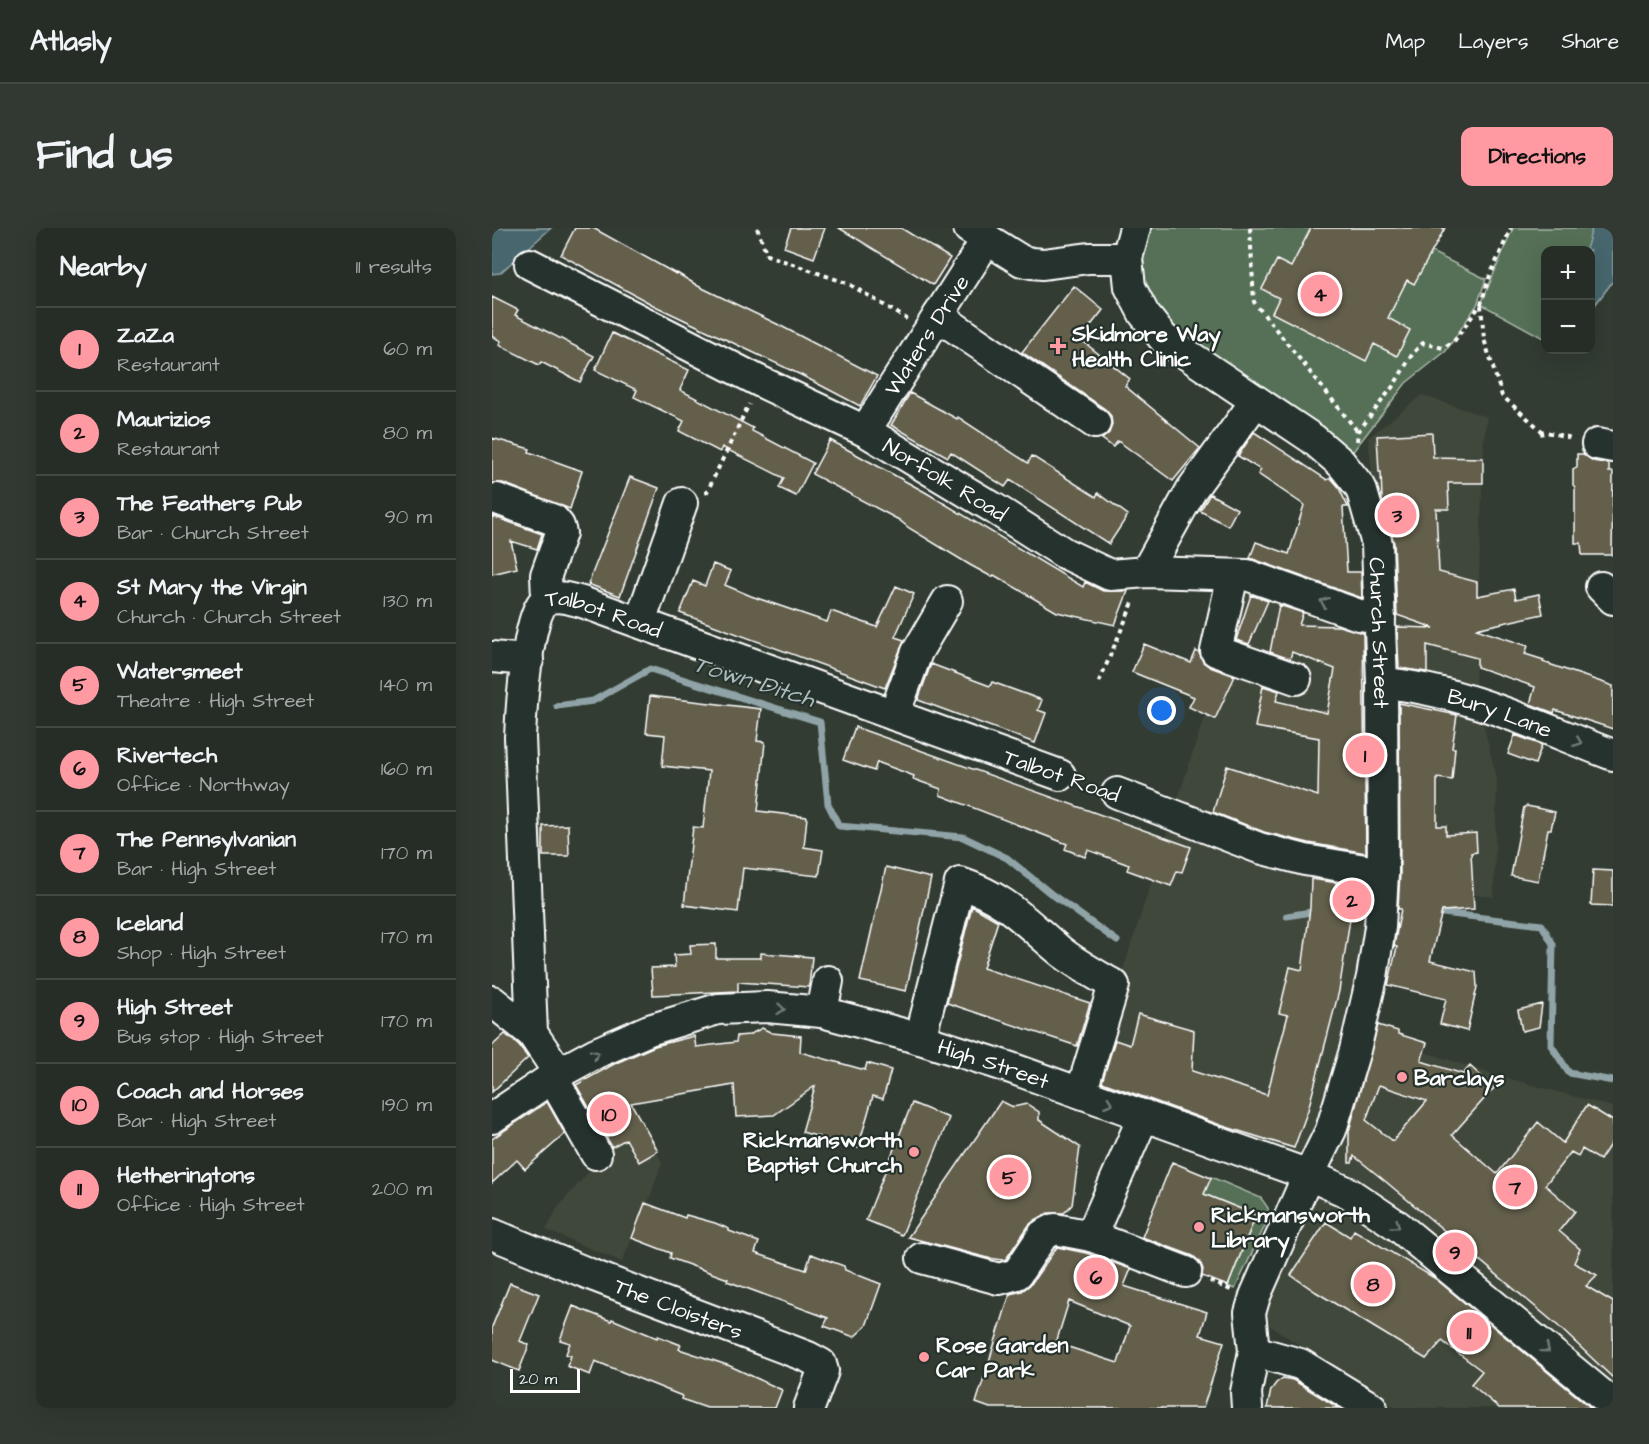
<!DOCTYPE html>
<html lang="en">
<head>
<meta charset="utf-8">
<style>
  body { margin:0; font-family:"Architects Daughter",sans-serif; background:#323932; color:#f1f3f6 }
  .controls { position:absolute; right:18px; top:18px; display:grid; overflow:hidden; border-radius:12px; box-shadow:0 6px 24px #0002 }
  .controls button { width:54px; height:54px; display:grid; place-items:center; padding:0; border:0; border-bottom:2px solid #424943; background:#262d26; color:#f1f3f6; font:30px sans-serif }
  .scale { position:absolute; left:18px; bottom:15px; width:70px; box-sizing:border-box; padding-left:6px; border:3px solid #fff; border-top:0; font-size:16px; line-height:21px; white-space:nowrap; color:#fff; -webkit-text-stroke:4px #26332d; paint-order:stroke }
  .you { position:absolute; left:670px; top:483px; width:21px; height:21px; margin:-15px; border:4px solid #fff; border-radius:50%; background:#1a73e8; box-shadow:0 0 0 9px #1a73e833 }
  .badge { display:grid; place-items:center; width:39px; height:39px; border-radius:50%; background:#ff9aa2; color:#111; font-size:20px; font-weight:700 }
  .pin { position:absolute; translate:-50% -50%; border:3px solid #fff; box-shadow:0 2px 6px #0006 }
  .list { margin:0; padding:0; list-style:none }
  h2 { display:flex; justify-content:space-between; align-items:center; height:78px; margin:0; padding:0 24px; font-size:26px }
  h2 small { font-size:20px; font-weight:400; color:#a4a8a7 }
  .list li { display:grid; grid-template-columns:39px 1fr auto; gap:18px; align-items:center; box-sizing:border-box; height:84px; padding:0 24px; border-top:2px solid #424943 }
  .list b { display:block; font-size:22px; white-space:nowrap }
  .list p { margin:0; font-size:20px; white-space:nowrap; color:#a4a8a7 }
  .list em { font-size:20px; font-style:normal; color:#a4a8a7 }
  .map { position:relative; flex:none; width:1121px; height:1180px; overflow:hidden; border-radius:12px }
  header { display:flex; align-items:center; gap:36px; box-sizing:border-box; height:84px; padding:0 30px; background:#262d26; border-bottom:2px solid #424943 }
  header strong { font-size:28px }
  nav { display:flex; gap:33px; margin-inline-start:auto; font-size:21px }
  .intro { display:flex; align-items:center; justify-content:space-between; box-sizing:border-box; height:144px; padding:0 36px }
  h1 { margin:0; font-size:42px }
  .button { padding:15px 27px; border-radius:12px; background:#ff9aa2; color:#111; font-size:21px; font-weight:700 }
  main { display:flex; gap:36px; padding:0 36px }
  aside { flex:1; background:#262d26; border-radius:12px; box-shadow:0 6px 24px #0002 }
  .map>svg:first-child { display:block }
  .built { fill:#41463a }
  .green { fill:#557056; stroke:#aab8aa; stroke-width:1.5 }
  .water { fill:#46666d; stroke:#90a3a7; stroke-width:1.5 }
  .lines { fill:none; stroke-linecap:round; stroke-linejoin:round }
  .stream { stroke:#90a3a7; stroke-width:7 }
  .building { fill:#635e4c; stroke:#fff; stroke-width:1.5; fill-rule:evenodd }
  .minor-casing { stroke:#fff; stroke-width:34 }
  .path { stroke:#fff; stroke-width:4; stroke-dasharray:4.5 4.5; stroke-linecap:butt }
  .minor { stroke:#26332d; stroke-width:30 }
  .oneway { stroke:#727a76 }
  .poi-dot { fill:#ff9aa2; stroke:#26332d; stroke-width:2 }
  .labels { text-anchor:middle; stroke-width:4.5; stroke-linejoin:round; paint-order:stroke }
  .poi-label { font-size:22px; font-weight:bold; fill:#fff; stroke:#26332d; text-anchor:start }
  .street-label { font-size:22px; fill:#fff; stroke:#26332d }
  .water-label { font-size:24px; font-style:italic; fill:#acbabd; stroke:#26332d }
</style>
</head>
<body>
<header>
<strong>Atlasly</strong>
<nav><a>Map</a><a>Layers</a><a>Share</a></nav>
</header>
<div class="intro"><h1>Find us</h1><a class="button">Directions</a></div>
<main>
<aside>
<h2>Nearby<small>11 results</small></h2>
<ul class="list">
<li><span class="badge">1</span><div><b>ZaZa</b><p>Restaurant</p></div><em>60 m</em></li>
<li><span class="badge">2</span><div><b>Maurizios</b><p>Restaurant</p></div><em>80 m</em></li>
<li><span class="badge">3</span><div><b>The Feathers Pub</b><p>Bar · Church Street</p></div><em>90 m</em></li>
<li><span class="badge">4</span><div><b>St Mary the Virgin</b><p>Church · Church Street</p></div><em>130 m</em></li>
<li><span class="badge">5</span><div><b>Watersmeet</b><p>Theatre · High Street</p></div><em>140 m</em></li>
<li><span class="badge">6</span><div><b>Rivertech</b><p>Office · Northway</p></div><em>160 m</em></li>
<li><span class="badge">7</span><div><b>The Pennsylvanian</b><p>Bar · High Street</p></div><em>170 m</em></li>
<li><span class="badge">8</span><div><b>Iceland</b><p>Shop · High Street</p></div><em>170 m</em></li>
<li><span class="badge">9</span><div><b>High Street</b><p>Bus stop · High Street</p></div><em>170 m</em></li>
<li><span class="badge">10</span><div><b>Coach and Horses</b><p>Bar · High Street</p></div><em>190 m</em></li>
<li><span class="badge">11</span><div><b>Hetheringtons</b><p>Office · High Street</p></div><em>200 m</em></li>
</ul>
</aside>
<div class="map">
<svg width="1121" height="1180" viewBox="0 0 1121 1180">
  <rect width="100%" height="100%" fill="#323c33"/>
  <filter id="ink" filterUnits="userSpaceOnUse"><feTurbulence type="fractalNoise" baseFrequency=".0167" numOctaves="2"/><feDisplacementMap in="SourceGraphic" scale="12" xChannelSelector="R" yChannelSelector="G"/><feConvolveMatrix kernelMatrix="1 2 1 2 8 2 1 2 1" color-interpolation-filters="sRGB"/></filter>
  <g filter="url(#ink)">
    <path class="built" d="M930,167l65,22 -3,21 -9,252 22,89 -3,118 -121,-12 -24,142 140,46 124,34v301h-217l-138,-90 72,-152 -125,-40 -122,-47 13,-25 126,-393 15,-81 154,57 -23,-199z
      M118,828l52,107 -12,34 -28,65 -76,-32 12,-23 34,-39 -2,-9 -36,-71z"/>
    <path class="green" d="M654,0h237l103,51 -9,26 -31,46 -40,32 -55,71 -185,-130 -17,-27 -9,-33z
      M1021,0h100v53l-22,29 -1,-60h-44l-1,89 -64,-35z
      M719,949l50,21 7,10 1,9 -34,72 -7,-3 28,-70 -52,-22z"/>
    <path class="water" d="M0,0h59l-51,45 -8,1z
      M1100,0h21v53l-22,29 -1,-60h-4z"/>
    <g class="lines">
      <path class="stream" d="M65,478l36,-5 57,-32 170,53 8,82 11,22 124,11 44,21 43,35 67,48
        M943,684l107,13 11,19 -2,101 18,28 44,8
        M795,688l30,-5"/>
    </g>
    <path class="building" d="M83,0h18l83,46 1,-1 21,13 79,38 100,52 -16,28 -1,2 -59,-31 -146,-69 -94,-51z
      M299,0h34l-11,30 -30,-11z
      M347,0h62l49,30 -17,27z
      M819,0h134l-31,56 -7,-4 -19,38 22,12 -13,26 -23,-12 -8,17 -94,-48 7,-15 -17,-9 15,-29 14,7z
      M582,58l29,24 -23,29 50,40 -5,7 75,62 -27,33 -55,-40 -5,6 -11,-8 7,-6 3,-8 -1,-9 -6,-7 -83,-57z
      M0,69l26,13 -3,5 79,41 -14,26 -39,-20 -2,3 -40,-20 2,-4 -9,-5z
      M120,105l77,37 -9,20 73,38 -1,3 61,32 -17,33 -17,-8 5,-10 -62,-31 -2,5 -41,-21 5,-10 -50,-24 3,-7 -42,-20z
      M418,165l47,26 1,-2 70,46 4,-7 64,41 2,-4 30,22 -19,29 -99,-64 -5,7 -54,-35 -3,5 -57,-32z
      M762,204l73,48 4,-2 7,8 10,21h-5l4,65h14l1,26 -112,-40 6,-16 33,12 15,-49 -46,-31 3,-4 -23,-14z
      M940,205l1,24 50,1v25h-35l1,26h-13l3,63 38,10v14l37,-7 2,10 23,-5 4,20 -67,15 52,17 -3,8 19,6 -1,2 70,24v43l-58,-19 -1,3 -24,-9 5,-17 -58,-20v-9l-50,-13v27l-28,-4 -2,-41 37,1 -37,-13 -3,-72 -12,-43 -1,-28h-2l-2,-36z
      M0,210l38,11 -1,3 53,19 -12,38 -67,-26h-11z
      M338,212l95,52 158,95 2,-5 18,9h25l-13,34 -58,-13 -63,-37 -2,2 -22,-12 -61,-37 -10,-8 -87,-46z
      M1085,226h6l10,7 16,3v8h4l-1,83h-30l-1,-12h-6v-56l-2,-2v-16l4,-2z
      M138,249l29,11 -39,108 -32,-12z
      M718,266l27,15 -9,17 -28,-15z
      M0,288l50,18 -5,15 -26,-8 6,27 -25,6z
      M221,336l18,7 -6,14 26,11 76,26 4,-11 46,16 19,-41 18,8 -19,43 9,3 -19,48 -205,-75 13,-32 12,5z
      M759,367l17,6 -19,43 -13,-4z
      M787,377l24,8 -4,12 40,1 24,7 3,220 -57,-10 -45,-11 -51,-20 14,-46 91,30 1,-58 -64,-11 8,-41 16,5 -3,10 51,12 8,-44 -43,-17 -2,7 -20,-7z
      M652,416l47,19 5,-12 3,2 4,9 7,5 25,9 -20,43 -26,-12 5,-10 -62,-25z
      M439,436l59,22 2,-4 50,18 -4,10 8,3 -11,30 -117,-43z
      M158,468l111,13 -4,32 8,1 -7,69 49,6 -3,30 19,3 -4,26 -76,-8 -5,44 -54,-7 9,-78 10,1 6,-57 -47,-5 3,-31 -19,-2z
      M907,475l58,12 -5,33h3l-3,32 -15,-2v48h9v9l30,-2 1,19 -6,1 3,56 -32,2 -12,50 46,11 1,15 -10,44 -27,-7 6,-25 -58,-14 9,-38 -3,-1 7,-37h-3l2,-36z
      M363,499l336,120 -9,25 -5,-1 -6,15 -44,-16 2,-5 -41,-15 -3,7 -20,-8 2,-5 -127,-49 1,-6 -28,-10 1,-3 -37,-14 -3,9 -31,-11z
      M1023,507l27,10 -7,19 -27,-10z
      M1035,578l28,6 -4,17h-3l-10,52 -27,-5 13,-69z
      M76,597l1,31h-26v-30z
      M394,639l45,11 -25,113 -46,-10z
      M1101,642l20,1v35l-22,-1z
      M819,651l41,6 -2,34 -11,72 -31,119 -14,38 -71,-22 -121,-44 13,-42 15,5 8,-31 56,16 -2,41 75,24 21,-80 -9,-2 11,-46 12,3 8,-62z
      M480,678l26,15 -15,47 107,35 -13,43 -130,-43z
      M224,716v14h45v-5l51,4 -3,30 -71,-5v9l-85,4 -2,-27 24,-1 -1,-12 17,-1 -1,-9z
      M1050,776l-3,23 -17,4 -4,-21z
      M886,797l20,6v3l29,9 -6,18 42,13 7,-8 24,22 -42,47 45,39 41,-52 25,21 24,-38 26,16v19l-13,20 -18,-11 -4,7 -7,-4 -26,33 30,26 -16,20 21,18 -6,14 23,12 -11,11 27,16v76l-56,-53 -172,-144 -31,-25 -2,7h-3v-32zM887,857l48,16 -34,40 -27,-21z
      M270,800l10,5 29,3 -1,16 65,18 2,-7 24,7 -8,29 -10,-3 -15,52 -56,-16 13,-46 -41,29 -38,2 -2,-32 -103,18 27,48 -19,11 -13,-23 -14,8 -36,-62 40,-22 39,-17 39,-10 2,11 40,-5 1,-6 12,-1z
      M13,806l14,11 9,13 -36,34v-46z
      M509,873l12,6 14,-3 12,8v8l41,27 -8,58 -8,8h-16l-13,7 -6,5 -23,34 -3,1 -15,-2 -80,-21z
      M55,874l18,32 -40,35 -8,-9 -25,23v-44z
      M420,875l37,15 -47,117 -36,-15z
      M680,934l39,16 -7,16 52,21 -28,71 -26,-10 1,-7 -3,-7 -7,-6 -51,-19z
      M153,975l40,15 1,-3 29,8 14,6v2l30,11 -4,11 51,17 5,-16 33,12 1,4 36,14 -15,42 -12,11 -30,-11 4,-8 -101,-37 1,-2 -58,-21 1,-5 -39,-15z
      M834,994l24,15 4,-7 82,49 155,129h-92l-28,-24 11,-13 -40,-30 -16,18 -110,-67 -25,-17z
      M565,1019l29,6 45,16 -7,17 83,26 -7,23 24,7 -21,66h-213l-14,-5 34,-109 12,-3 9,-7zM577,1073l61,25 -12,37 -62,-20z
      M18,1055l29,11 -19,47 9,4 -10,26 -27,-11v-33z
      M81,1078l38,15 1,-2 45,19 1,-2 23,9 -2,4 51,17 52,24 -7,18h-68l-26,-9 1,-3 -87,-35 -5,14 -23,-9 4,-10 -5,-2 4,-11 -10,-3z
      M791,1150l10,2 46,28h-72l4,-18 5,-7z"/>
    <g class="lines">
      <g class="minor-casing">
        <g id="minor">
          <path d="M477,0l53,33 10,2 11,1 46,-6h38"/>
          <path id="s1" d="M643,0l-8,30 3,29 14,27 20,25 149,100 28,24 20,25 16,56 5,139 1,190 -3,54 -8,50 -17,73 -24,80 -29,59 -47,107 -5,17 4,38 -8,41 1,16"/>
          <path id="s2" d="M38,36l229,117 106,50 127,76 72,46 46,22 36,-3 101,3 112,40 21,3"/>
          <path d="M446,88l157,107"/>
          <path id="s3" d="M373,203l122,-192"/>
          <path d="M1105,216l16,3"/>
          <path d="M5,271l57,21 5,6 2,7 -15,42 1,24"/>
          <path d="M654,344l46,-83 64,-88"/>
          <path d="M741,347l-17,76 80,28"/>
          <path d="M1109,359l12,12"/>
          <path d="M148,394l42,-119"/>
          <path d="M0,429l36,3"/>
          <path id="s4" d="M890,455c80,6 157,44 231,72"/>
          <path d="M402,487l23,-63 30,-51"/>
          <path d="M625,565l142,55 46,12 78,13"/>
          <path d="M0,773l40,32 27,40"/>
          <path d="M330,784l6,-31"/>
          <path id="s5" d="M40,805l-12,-296c1,-23 7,-126 26,-137 10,-6 25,-1 36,2l478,173"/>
          <path d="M428,811l40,-156c46,15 64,38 99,67 17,14 36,24 55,35l-33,108"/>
          <path d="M60,849l44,77"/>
          <path id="s6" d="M0,890l67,-45 37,-20 53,-23 69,-21 49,-2 55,5 92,25 97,31 298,107 40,18 49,33 215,178"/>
          <path id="s7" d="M0,1006l100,41 216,82 13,7 2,7 -14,37"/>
          <path d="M599,1008l95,36"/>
          <path d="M430,1030l77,21 18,-5 26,-39 12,-6 36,7 53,-121"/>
          <path d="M762,1123l46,13 72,44"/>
        </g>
      </g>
      <path class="path" d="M265,0l10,27 82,29 58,35
        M758,0l4,74 104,130
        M989,77l3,34 18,57 40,35 30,7
        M1050,203l1,9
        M865,213l1,-9 36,-47 19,-32 10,-10 20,5 12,-8 26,-36 8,-26 22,-50
        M213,265l2,-1 42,-88
        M607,454l35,-82
        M718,1053l21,9"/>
      <use href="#minor" class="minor"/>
    </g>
    <defs><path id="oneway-chevron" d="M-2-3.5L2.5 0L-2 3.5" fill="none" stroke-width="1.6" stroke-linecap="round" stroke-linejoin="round" transform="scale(1.5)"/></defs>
    <g class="oneway">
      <use href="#oneway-chevron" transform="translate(832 374) rotate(-159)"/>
      <use href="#oneway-chevron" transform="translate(1086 514) rotate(21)"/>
      <use href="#oneway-chevron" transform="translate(289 781) rotate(5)"/>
      <use href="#oneway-chevron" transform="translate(103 826) rotate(-26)"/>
      <use href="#oneway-chevron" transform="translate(617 875) rotate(19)"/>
      <use href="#oneway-chevron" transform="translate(904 997) rotate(36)"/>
      <use href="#oneway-chevron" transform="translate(1054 1121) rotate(40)"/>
    </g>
  </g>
  <g class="poi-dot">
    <path d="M563 109h6v6h6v6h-6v6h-6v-6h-6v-6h6z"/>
    <circle cx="910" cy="849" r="6"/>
    <circle cx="422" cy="924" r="6"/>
    <circle cx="707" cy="999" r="6"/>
    <circle cx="432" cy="1129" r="6"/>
  </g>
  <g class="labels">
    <g class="poi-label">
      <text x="580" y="113">Skidmore Way<tspan x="580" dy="25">Health Clinic</tspan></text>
      <text x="922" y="857">Barclays</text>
      <text x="410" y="919" text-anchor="end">Rickmansworth<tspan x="410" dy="25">Baptist Church</tspan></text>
      <text x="719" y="994">Rickmansworth<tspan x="719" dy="25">Library</tspan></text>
      <text x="444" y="1124">Rose Garden<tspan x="444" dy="25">Car Park</tspan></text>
    </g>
    <g class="street-label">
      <text dy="8" stroke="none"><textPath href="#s3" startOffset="114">Waters Drive</textPath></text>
      <text dy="8" stroke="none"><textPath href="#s2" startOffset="468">Norfolk Road</textPath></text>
      <text dy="8" stroke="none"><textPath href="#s5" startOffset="498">Talbot Road</textPath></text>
      <text dy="8" stroke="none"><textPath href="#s1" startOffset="518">Church Street</textPath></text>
      <text dy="8" stroke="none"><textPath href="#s4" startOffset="122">Bury Lane</textPath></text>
      <text transform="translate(570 547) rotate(19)" y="8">Talbot Road</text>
      <text dy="8" stroke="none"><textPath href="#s6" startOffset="536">High Street</textPath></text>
      <text dy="8" stroke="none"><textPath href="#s7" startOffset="201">The Cloisters</textPath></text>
    </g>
    <g class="water-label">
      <text transform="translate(262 453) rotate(17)" y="8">Town Ditch</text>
    </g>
  </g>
</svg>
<div class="controls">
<button>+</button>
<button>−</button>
</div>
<div class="scale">20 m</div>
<div class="you"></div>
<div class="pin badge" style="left:873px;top:527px">1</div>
<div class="pin badge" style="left:860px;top:672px">2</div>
<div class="pin badge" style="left:905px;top:287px">3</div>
<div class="pin badge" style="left:828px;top:66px">4</div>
<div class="pin badge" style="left:517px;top:949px">5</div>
<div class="pin badge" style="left:604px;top:1049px">6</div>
<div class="pin badge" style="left:1023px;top:959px">7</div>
<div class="pin badge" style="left:881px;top:1056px">8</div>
<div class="pin badge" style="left:963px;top:1024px">9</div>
<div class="pin badge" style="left:117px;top:886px">10</div>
<div class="pin badge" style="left:977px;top:1104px">11</div>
</div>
</main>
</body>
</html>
